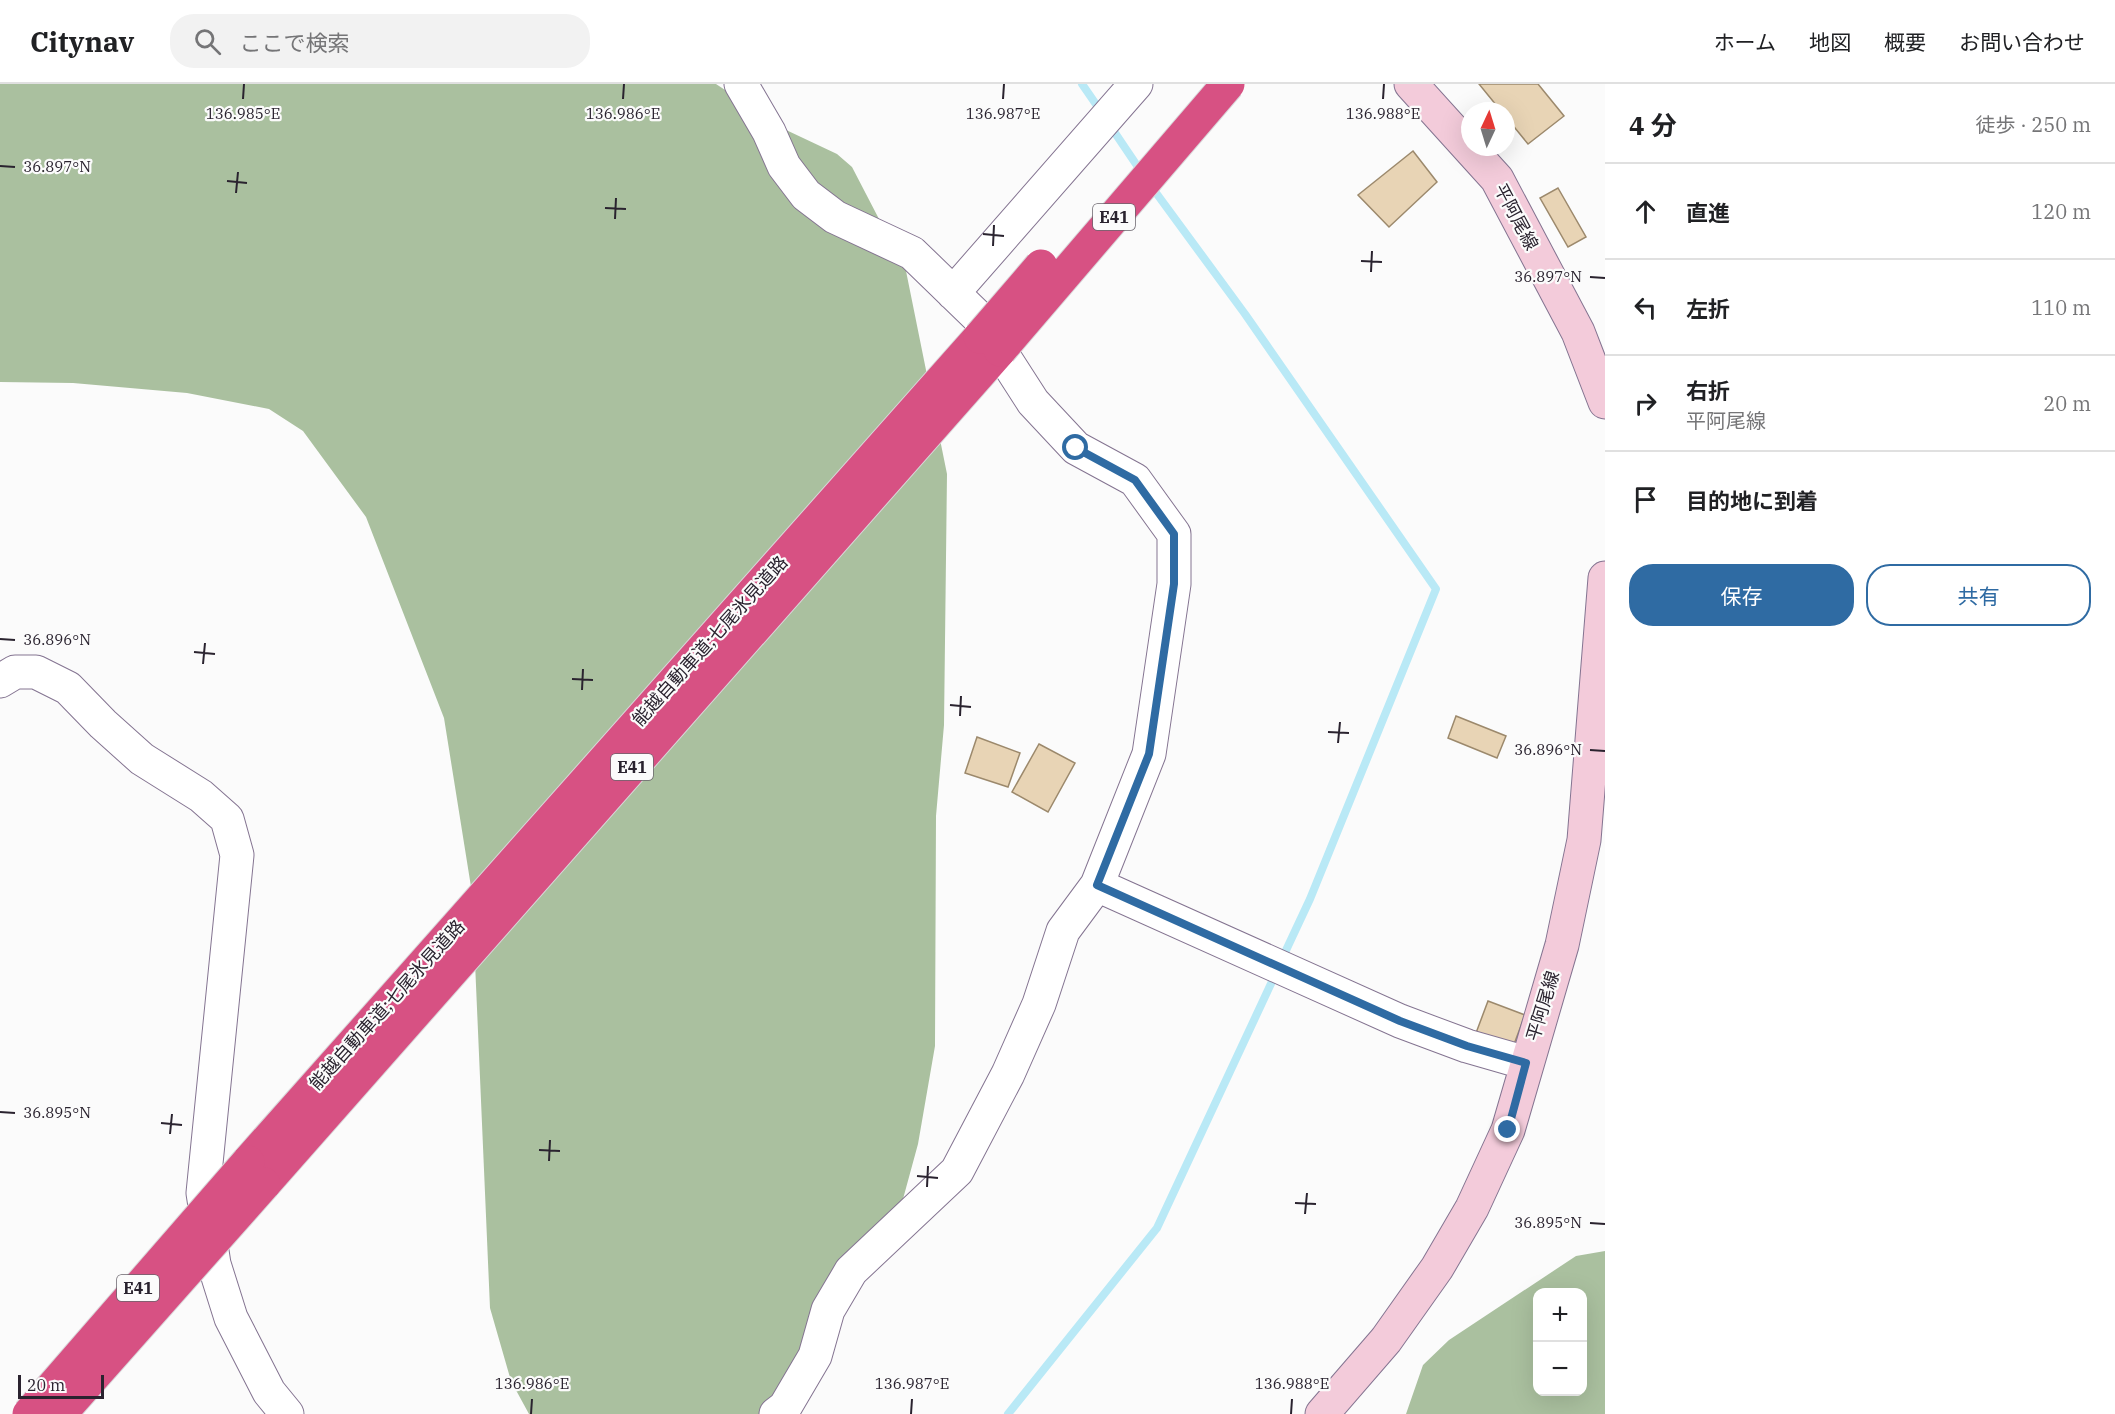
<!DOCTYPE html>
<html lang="ja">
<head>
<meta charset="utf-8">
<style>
  body { margin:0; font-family:"IBM Plex Serif","Noto Sans JP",serif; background:#f2f2f2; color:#202124 }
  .controls { position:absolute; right:18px; bottom:18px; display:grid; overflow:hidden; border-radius:12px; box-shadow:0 6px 24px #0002 }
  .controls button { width:54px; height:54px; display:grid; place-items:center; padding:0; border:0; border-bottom:2px solid #e0e0e0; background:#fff; color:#202124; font:30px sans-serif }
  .compass { position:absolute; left:1461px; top:18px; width:54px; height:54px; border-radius:50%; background:#fff; box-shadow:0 6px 24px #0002; rotate:4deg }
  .scale { position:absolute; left:18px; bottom:15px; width:86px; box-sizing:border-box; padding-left:6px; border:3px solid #2a232f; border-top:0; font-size:16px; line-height:21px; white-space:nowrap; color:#2a232f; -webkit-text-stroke:4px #fbfbfb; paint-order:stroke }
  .stop { position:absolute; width:18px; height:18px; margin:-14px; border:4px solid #2f6ba3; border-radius:50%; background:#fff }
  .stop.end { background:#2f6ba3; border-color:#fff; box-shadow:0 2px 6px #0008 }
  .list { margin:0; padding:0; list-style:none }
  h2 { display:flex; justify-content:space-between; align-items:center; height:78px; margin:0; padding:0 24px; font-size:26px }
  h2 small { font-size:20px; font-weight:400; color:#757577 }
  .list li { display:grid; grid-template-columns:39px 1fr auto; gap:18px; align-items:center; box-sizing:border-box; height:96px; padding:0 24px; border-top:2px solid #e0e0e0 }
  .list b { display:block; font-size:22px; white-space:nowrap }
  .list p { margin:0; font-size:20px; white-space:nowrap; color:#757577 }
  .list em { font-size:20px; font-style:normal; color:#757577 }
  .actions { display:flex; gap:12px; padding:18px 24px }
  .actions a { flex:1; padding:14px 0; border:2px solid #2f6ba3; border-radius:24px; text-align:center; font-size:21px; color:#2f6ba3 }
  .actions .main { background:#2f6ba3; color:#fff }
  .icon { flex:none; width:33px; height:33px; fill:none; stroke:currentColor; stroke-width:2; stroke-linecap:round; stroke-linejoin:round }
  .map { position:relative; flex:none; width:1605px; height:1330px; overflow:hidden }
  header { display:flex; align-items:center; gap:36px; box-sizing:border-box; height:84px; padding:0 30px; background:#fff; border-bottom:2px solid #e0e0e0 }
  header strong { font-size:28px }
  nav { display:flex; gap:33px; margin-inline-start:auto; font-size:21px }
  .search { width:420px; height:54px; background:#f2f2f2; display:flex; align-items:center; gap:15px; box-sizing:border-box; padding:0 21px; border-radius:24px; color:#757577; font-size:22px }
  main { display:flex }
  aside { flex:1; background:#fff }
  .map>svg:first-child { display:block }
  .forest { fill:#aac09f; fill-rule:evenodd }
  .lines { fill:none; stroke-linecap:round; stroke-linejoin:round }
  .stream { stroke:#b9e9f6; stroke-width:8 }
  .building { fill:#e8d4b5; stroke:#9c896c; stroke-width:1.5 }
  .minor-casing { stroke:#847491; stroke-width:35 }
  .secondary-casing { stroke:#847491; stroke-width:35 }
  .motorway-casing { stroke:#d9d7da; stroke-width:35 }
  .minor { stroke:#fff; stroke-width:33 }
  .secondary { stroke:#f3cbda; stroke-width:33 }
  .motorway { stroke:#d75183; stroke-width:33 }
  .motorway-bridge-casing { stroke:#d9d7da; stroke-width:35; stroke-linecap:butt }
  .motorway-bridge { stroke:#d75183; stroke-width:33 }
  .route { stroke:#2f6ba3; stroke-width:8 }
  .ticks { fill:none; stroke:#2a232f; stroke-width:2 }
  .labels { text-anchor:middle; stroke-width:4.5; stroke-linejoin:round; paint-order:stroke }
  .shield { fill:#fbfbfb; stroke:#69646c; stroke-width:1.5 }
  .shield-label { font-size:16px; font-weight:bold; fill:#2a232f }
  .street-label { font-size:18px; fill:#2a232f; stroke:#fbfbfb }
  .ticks-label { font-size:15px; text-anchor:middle; fill:#2a232f; stroke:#fbfbfb; stroke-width:4.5; stroke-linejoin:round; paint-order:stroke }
</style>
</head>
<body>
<header>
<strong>Citynav</strong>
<div class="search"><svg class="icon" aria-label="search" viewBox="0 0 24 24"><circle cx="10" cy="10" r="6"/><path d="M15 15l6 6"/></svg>ここで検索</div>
<nav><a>ホーム</a><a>地図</a><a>概要</a><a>お問い合わせ</a></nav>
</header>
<main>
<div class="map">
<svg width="1605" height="1330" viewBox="0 0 1605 1330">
  <rect width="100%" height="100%" fill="#fbfbfb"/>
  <path class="forest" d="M0,0h716l68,45 53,25 15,13 54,104 41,203 -3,251 -8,91 -1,230 -17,98 -18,66 -130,204h-241l-18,-33 -21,-73 -18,-415 -28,-175 -78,-201 -63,-86 -34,-22 -82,-16 -114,-10 -73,-1z
    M1605,1167v163h-199l17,-49 26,-25 127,-84zM1538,1208h44v100h-44z"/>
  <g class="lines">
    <path class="stream" d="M1082,0l20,29
      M1109,40l33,49
      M1151,102l94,128 191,275 -126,310 -29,62
      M1008,1330l149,-186 119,-255"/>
  </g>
  <path class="building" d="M1479,0h59l26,32 -36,28 -22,-27v-6h-5z
    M1413,67l24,31 -48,45 -31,-32z
    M1558,104l28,49 -18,10 -28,-49z
    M1456,632l50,20 -9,22 -49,-20z
    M977,653l43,16 -12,34 -43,-14z
    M1039,660l36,19 -27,49 -36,-20z
    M1488,917l37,14 -12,32 -37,-14z"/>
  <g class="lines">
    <g class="minor-casing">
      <path id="minor" d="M741,0l28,48 15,34 22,29 29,22 77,36 67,65 54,84 43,46 59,32 39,54v50l-25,170 -52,131 -34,46 -24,73 -31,70 -51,97 -106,100 -23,39 -13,46 -30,51 -9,7
        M953,209l183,-209
        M0,597l15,-9h21l32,16 35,36 39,35 59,37 26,23 10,36 -34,338 11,71 17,54 38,74 18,22
        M1097,801l303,136 67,25 59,17"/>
    </g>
    <g class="secondary-casing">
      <path id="secondary" d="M1411,0l86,95 81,153 27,70
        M1322,1330l64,-74 51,-72 35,-60 36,-78 54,-185 22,-105 21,-262"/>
    </g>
    <g class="motorway-casing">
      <path id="motorway" d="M248,1078l732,-825
        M264,1100l736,-834"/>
    </g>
    <use href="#minor" class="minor"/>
    <use href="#secondary" class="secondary"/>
    <use href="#motorway" class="motorway"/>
    <g class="motorway-bridge-casing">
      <path id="motorway-bridge" d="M980,253l61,-71
        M1000,266l228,-266
        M29,1330l219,-252
        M60,1330l204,-230"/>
    </g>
    <use href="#motorway-bridge" class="motorway-bridge"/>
  </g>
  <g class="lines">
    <path class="route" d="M1076,364l59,32 39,54v50l-25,170 -52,131 303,136 67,25 59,17 -18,67"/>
  </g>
  <path class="ticks" d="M243,15l1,-15M623,15l1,-15M1003,15l1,-15M1383,15l1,-15M0,82l15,1M227,97l20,2M236,109l2,-21M605,124l21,1M615,135l1,-21M983,150l21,2M993,162l1,-21M1361,177l21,1M1371,188l1,-21M1590,193l15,1M0,555l15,1M194,568l21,2M203,580l2,-21M572,595l21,1M582,606l1,-21M950,621l21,2M960,632l1,-20M1328,648l21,1M1338,659l2,-21M1590,666l15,1M0,1028l15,1M161,1039l21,2M170,1050l2,-20M539,1066l21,1M549,1077l1,-21M917,1092l21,2M927,1103l1,-21M1295,1119l21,1M1305,1130l2,-21M1590,1139l15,1M531,1330l1,-15M911,1330l1,-15M1291,1330l1,-15"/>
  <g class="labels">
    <g class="shield">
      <rect x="1093" y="120" width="42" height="26" rx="4.5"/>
      <rect x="611" y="670" width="42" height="26" rx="4.5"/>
      <rect x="117" y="1191" width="42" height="26" rx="4.5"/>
    </g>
    <g class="shield-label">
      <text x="1114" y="139">E41</text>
      <text x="632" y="689">E41</text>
      <text x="138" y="1210">E41</text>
    </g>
    <g class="street-label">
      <text transform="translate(1516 133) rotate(62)" y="6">平阿尾線</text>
      <text transform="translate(710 557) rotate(-48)" y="6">能越自動車道;七尾氷見道路</text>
      <text transform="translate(387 921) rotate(-48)" y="6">能越自動車道;七尾氷見道路</text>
      <text transform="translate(1543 922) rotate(-73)" y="6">平阿尾線</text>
    </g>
  </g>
  <g class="ticks-label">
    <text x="243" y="35">136.985°E</text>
    <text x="623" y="35">136.986°E</text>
    <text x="1003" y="35">136.987°E</text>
    <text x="1383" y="35">136.988°E</text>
    <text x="57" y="88">36.897°N</text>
    <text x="1548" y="198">36.897°N</text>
    <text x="57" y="561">36.896°N</text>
    <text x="1548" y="671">36.896°N</text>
    <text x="57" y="1034">36.895°N</text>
    <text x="1548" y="1144">36.895°N</text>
    <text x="532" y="1305">136.986°E</text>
    <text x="912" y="1305">136.987°E</text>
    <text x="1292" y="1305">136.988°E</text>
  </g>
</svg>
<div class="controls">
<button>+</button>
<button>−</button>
</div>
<svg class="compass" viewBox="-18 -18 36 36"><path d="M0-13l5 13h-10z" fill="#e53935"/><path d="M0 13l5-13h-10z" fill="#757577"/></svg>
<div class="scale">20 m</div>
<div class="stop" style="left:1076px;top:364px"></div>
<div class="stop end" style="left:1508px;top:1046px"></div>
</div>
<aside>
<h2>4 分<small>徒歩 · 250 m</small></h2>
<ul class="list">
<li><svg class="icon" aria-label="ahead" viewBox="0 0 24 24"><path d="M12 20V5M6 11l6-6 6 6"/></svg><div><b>直進</b></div><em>120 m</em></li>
<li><svg class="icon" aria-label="left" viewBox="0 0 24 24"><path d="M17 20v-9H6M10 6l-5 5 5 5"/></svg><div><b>左折</b></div><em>110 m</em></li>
<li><svg class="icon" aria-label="right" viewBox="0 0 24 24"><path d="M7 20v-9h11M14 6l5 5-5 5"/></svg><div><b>右折</b><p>平阿尾線</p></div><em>20 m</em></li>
<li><svg class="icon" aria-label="arrive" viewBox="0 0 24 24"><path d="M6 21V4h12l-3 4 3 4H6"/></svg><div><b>目的地に到着</b></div></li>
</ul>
<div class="actions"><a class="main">保存</a><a>共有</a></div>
</aside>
</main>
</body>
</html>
